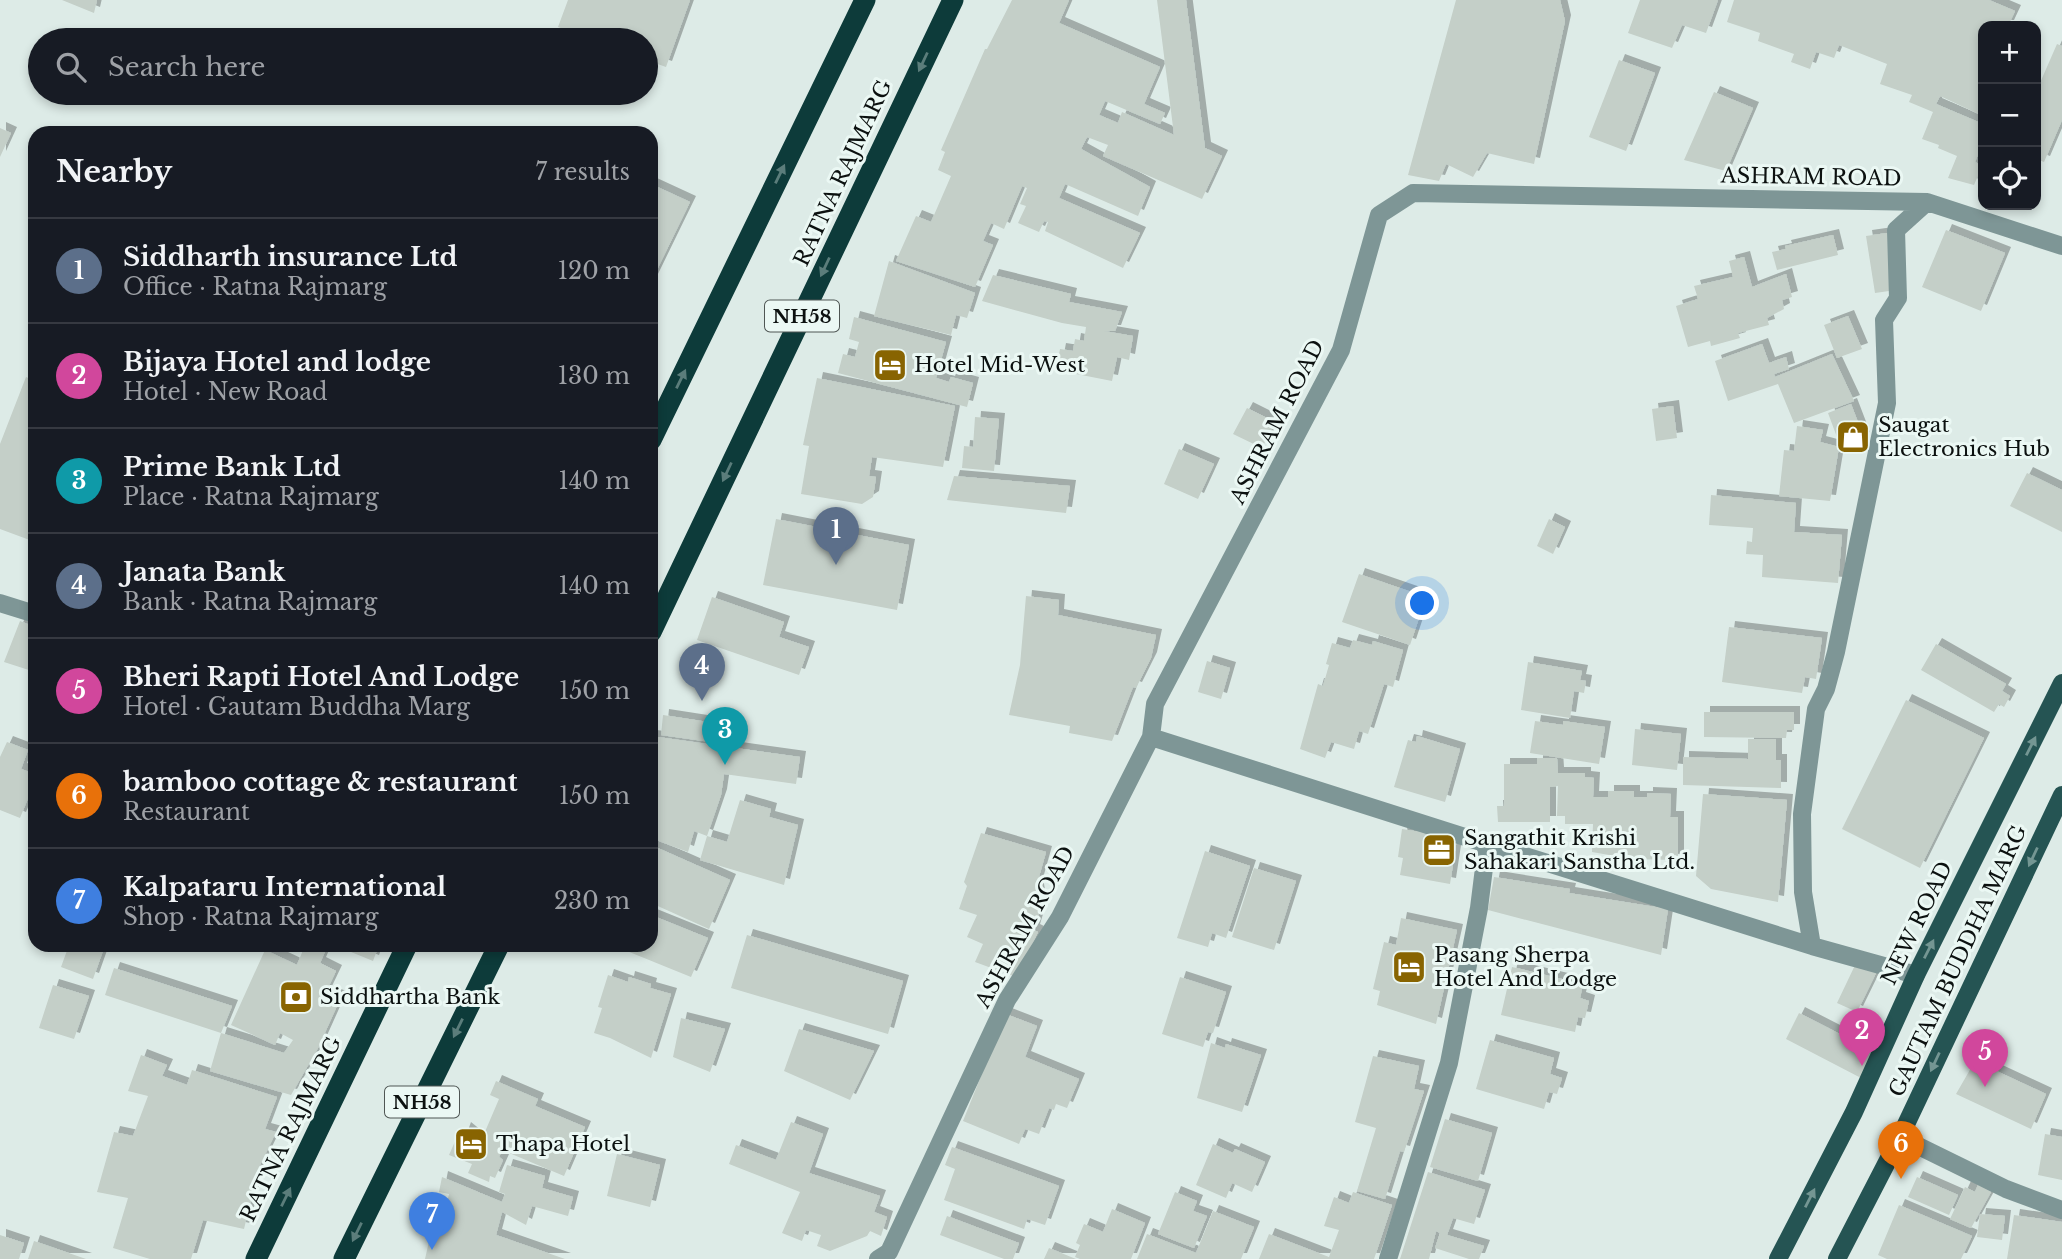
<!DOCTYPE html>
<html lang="en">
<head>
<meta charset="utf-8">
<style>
  body { margin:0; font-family:"Libre Baskerville",serif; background:#242831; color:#f1f3f6 }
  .controls { position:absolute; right:21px; top:21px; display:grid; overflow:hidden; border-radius:14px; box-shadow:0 4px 10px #0003 }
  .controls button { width:63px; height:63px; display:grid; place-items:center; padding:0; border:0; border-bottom:2px solid #363941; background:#171b24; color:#f1f3f6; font:35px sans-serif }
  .you { position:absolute; left:1423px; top:604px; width:24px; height:24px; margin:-18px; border:5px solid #fff; border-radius:50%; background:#1a73e8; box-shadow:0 0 0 10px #1a73e833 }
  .badge { display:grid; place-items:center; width:46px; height:46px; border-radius:50%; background:#1a73e8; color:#fff; font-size:23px; font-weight:700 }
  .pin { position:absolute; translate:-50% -58px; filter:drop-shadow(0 2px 4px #0008) }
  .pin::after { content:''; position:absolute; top:37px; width:24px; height:21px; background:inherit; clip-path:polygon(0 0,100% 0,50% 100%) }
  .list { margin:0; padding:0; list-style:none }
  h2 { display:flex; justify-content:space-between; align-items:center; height:91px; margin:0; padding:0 28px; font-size:30px }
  h2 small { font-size:23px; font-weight:400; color:#9ea1a6 }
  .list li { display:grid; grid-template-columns:46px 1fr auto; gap:21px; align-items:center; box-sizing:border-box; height:105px; padding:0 28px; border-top:2px solid #363941 }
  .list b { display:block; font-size:26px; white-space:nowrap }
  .list p { margin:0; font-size:23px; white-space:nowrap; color:#9ea1a6 }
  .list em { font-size:23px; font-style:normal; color:#9ea1a6 }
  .icon { flex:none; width:38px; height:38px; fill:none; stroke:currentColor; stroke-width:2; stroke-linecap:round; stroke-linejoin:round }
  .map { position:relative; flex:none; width:2062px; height:1259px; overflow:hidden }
  .search { position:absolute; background:#171b24; box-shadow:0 4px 10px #0003; left:28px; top:28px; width:630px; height:77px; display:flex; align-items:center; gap:18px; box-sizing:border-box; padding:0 24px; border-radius:38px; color:#9ea1a6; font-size:26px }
  .panel { position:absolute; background:#171b24; box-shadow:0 4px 10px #0003; left:28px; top:126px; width:630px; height:826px; border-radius:21px }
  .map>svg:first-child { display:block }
  .building { fill:#c4cfc8; filter:url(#shadow) }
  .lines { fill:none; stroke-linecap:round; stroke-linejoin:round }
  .street { stroke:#7e9696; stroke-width:18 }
  .primary { stroke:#255453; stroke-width:18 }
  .highway { stroke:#0d3b3a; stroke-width:21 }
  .oneway { fill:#5b7d7b }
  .oneway2 { fill:#749693 }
  .labels { text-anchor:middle; stroke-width:6; stroke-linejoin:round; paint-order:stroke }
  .shield { fill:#ebf8f4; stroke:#4f5654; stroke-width:2 }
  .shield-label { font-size:19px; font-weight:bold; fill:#0c1110 }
  .street-label { font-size:21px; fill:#0c1110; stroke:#ebf8f4 }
  .poi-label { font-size:21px; fill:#0c1110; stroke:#ebf8f4; text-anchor:start }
</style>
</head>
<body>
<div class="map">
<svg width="2062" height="1259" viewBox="0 0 2062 1259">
  <defs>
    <filter id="shadow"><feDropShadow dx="6" dy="-6" stdDeviation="0" flood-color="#0004"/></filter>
  </defs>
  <rect width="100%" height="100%" fill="#ddebe7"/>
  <path class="building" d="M62,0h35l-3,13z
    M568,0h122l-24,67 -20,-7v-20h-53l-35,-13z
    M1012,0h57l-10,23 101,44 -16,37 21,9 -5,11 -55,-23 -6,14 19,8 4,-11 52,23 -17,-135h29l19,148 17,8 -20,43 -99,-43 5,-11 -21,-8 -6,12 69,38 -12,29 -73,-32 -6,14 81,35 -17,35 -78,-37 3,-9 -4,-1 -5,11 -21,-9 8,-17 -6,-2 7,-16 -5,-2 -18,43 -13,-6 -8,18 10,4 -18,42 -79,-26 20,-45 15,6 20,-46 -13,-6 7,-18 -4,-2 44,-101h2z
    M1456,0h104l5,21 -31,143 -47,-11 -14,24 -27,-13 -7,17 -31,-6z
    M1640,0h78l-12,33 -24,-8 -10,23 -44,-15z
    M1734,0h255l26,11 -7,15h-25v90l-43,-20 -4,8 47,20v18l-8,20 7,4 -8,19 -26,-7 9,-22 -19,-8 1,-3 -17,-6 11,-27 -24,-10 3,-7 -32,-11 7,-20 -48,-19 -5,13 -18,-6 -6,17 -19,-7 3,-8 -36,-13 2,-8 -33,-11z
    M2057,44l5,2v74l-18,42 -8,-3v-67z
    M1619,60l36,13 -29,78 -37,-14z
    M1714,92l39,16 -27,63 -42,-11z
    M0,128l11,5 -11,24z
    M651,184l39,18 -39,80z
    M1946,230l59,23 -24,58 -59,-24z
    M1887,233l9,57 -21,3 -9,-57z
    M1833,235l5,20 -61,15 -5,-18 14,-3 -1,-3z
    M1744,257l8,30 34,-13 6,23 -10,3 2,9 -17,9 2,7 -31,8 2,5 -29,8 -1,-5 -22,6 -12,-41 22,-7 -4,-13 39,-9 -4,-16z
    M889,261l86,32 -8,25 -11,-3 -5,20 -77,-19z
    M993,275l78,19 -2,8 53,10 -7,19h-11l29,5 -4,24 -12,-3 -5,24 -56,-11 4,-21 13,2 2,-12 9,2 2,-14 -24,-4 -80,-22z
    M1848,316l14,33 -25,9 -13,-33z
    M854,317l92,25 -10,36 13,4 2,-5 22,6 -6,24 -129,-34 5,-19 12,3 4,-15 -10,-3z
    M1762,344l7,19 17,-6 3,12 -15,5 1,3 57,-23 22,47 -60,22 -16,-39 -50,17 -13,-40z
    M26,377l9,4v86l-4,10 4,2v63l-35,-13v-85z
    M817,378l138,28 -12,61 -71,-10 -3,19 7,1 -3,20 -11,7 -61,-10 8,-48 -6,-1z
    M1851,404l13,34 -23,10 -13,-35z
    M1673,406l4,32 -21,3 -4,-32z
    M1247,408l28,14 -13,26 -29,-14z
    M975,417l24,2 -5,52 -32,-3 2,-22 9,1z
    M1797,426l26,4 -3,12 19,5 -9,54 -51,-5 5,-46 10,1z
    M1179,449l35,15 -16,35 -34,-15z
    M2027,473l35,17v42l-52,-26z
    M954,476l116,10 -4,27 -119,-13z
    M1711,495l85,8 -2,29 48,3 -4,48 -76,-6 1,-22 -17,-1 1,-13 5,1 1,-14 -44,-3z
    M776,519l133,26 -12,65 -134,-25z
    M1549,519l16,8 -12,27 -16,-8z
    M1359,574l67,23 -16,48 -68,-23z
    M1026,596l33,4 -1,15 98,20 -5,23 -15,30 -3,-1 -21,54 -43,-8 1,-7 -61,-11 11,-50z
    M712,597l72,25 -5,15 30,10 -10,28 -102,-35z
    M20,621l15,6v45l-31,-10z
    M1729,627l93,11 -6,41 -11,-2 -3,16 -80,-11z
    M1353,640l19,5 1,-4 30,9 -10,37 -9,-3 -16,50 -9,-3 -5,18 -23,-7 -6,16 -25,-9 18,-65 5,2 6,-21 -3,-1 6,-21 18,5z
    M1936,644l70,40 -4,7 8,5 -6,11 -5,-3 -5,8 -73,-42z
    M1207,661l23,7 -9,31 -23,-7z
    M1528,662l54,9 -2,9 6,1 -2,12 -10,-2 -4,27 -49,-8z
    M1906,700l78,38 -64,130 -78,-39z
    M1704,712h90v18h-7l-1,8 -82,-1z
    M663,715l71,11 -2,19 -71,-10z
    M1535,721l28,4v-4l42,6 -6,37 -69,-11z
    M1635,729l46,5 -4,36 -45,-5z
    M651,736l149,21 -4,27 -72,-10 -3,21 -14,41 -13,-5 -6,21 -37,-14z
    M1417,736l43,13 -15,53 -51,-15 14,-47 8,2z
    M1748,739h28v21h5v28l-98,-3v-28l65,2z
    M7,742l21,8 -7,19 14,5v7l-15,37 -20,-8v-53z
    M1537,758h20l1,15h27v4l9,1 -1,19h15v-6h26v6h13v-4l24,1 -1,23h8v43l-46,-1 -40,-7 1,-28h-28v-8h-8l1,-30 -8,1v35h-52l-1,-16h7v-42h33z
    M1703,794l84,6 -9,102 -67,-13 -15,-13z
    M740,800l31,9 -2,8 29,8 -14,60 -84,-25 7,-24 20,6z
    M1402,829l55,9 -7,46 -50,-9 3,-17 -5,-1z
    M981,833l65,19 -9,32 4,23 -7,23 4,2 -22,45 -41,-15 8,-18 -16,-7 10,-22 -18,-6 8,-23 -3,-4z
    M651,845l79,35 -21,49 -58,-26z
    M1205,851l45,15 -24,72 -14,-5 -4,14 -31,-9z
    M1254,868l42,13 -22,69 -42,-13z
    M1494,877l76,12 -1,4 99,16 -7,46 -173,-45z
    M651,915l57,23 -17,39 -79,-32h39z
    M1401,918l56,12 -21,94 -59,-19 3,-14 -7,-2 11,-47 12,3z
    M747,935l156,46 -15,53 -157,-46z
    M69,945h36l-12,34 -32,-12z
    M305,945l22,2 -7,16 16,8 -10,21 15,5 -23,51 -27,47 -81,-24 11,-38 -116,-38 9,-27 118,38 -11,27 63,20 9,-13 -13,-7 -5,12 -44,-20 34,-75 32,15z
    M334,945h45l-6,16z
    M1857,961l20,10 -20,41 -20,-9z
    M1512,967l71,17 -3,14 9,3 -4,17 -7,-1 -3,15 -74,-17z
    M608,975l20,7 1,-5 22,7 -1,4 21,6 -20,64 -41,-20 -16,-5 8,-25 -4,-1z
    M1180,977l46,15 -13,41 -5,-1 -5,15 -41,-13z
    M53,985l36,11 -15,43 -35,-11z
    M1799,1013l76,39 -14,26 -75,-39z
    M1006,1014l31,12 -12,31 54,22 -12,29 -11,-4 -2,6 -5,-2 -10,26 -14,-5 -6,15 -56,-23z
    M681,1018l44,11 -15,43 -37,-15z
    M799,1029l75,22 -24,49 -66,-29z
    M1490,1040l64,18 -4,16 12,4 -5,16 -8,-2 -5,17 -68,-20z
    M1211,1043l14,5 1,-4 35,11 -19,57 -45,-14z
    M141,1055l26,10 -5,11 25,9 5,-15 85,27 -12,32 11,3 -17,35 -15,62 -41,-9 -12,39h-41l-37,-11 15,-50 -31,-6 17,-60 19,4 15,-40 -20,-5z
    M1373,1056l46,10 -5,23 10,2 -20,61 -4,-1 -15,48 -28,-8 19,-63 -21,-6z
    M1975,1061l71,33 -15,35 -75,-35z
    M496,1081l42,18 -3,7 50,21 -21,49 -62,-26 -3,7 4,3 -8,18 -5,-2 -1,6 -21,-9 4,-9 -23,-9 8,-18 4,2 4,-11 16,13 18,-42 -9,-4z
    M1445,1119l47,14 -14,48 -48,-14z
    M791,1122l32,12 -14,39 71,23 -6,16 13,5 -6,19 -11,-5 -3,5 -37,15 -13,-5 4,-11 -15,-5 -4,11 -20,-8 18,-41 -71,-28 7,-19 40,15z
    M2045,1134l17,3v43l-24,-5z
    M1213,1144l20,9 2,-4 30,13 -13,30 -20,-9 -6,15 -30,-13z
    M952,1147l107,39 -14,39 -18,-6 -3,10 -80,-29 11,-31 -10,-4z
    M617,1154l43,11 -10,42 -43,-11z
    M507,1165l38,11 -3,12 31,9 -5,19 -36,-10 -6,19 -24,-13 -6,23 69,24h-140l9,-40 9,2 6,-27 -10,-2 3,-15 60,25 3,-8 -6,-2z
    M1428,1172l57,18 -11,34 -21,-6 -6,17 37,11 -5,13h-10l-34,-11 5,-15 -4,-2 -7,28h-29z
    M1917,1177l41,18 -9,20 -41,-18z
    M1978,1185l13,7 -20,36 -21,-9 15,-32 10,5z
    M1175,1192l22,9 -4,10 14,5 -13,32 -36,-14z
    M1353,1192l39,13 -18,54h-115l10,-25 60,23 10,-27 -15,-4 10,-29 15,6z
    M1899,1205l73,31 -11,23h-74l-9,-4z
    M1112,1209l33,14 -14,36h-51l-5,-2 5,-12 -4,-2 8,-19 19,8z
    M1213,1211l41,16 -13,32h-104l10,-25 49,19z
    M1980,1214l25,2 -3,24 -25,-3z
    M2014,1215l48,7v37h-55z
    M947,1216l72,27 -6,16h-9l-64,-24z
    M0,1235l24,8 -5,16h-19z
    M34,1241l52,18h-58z
    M1049,1248l27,11h-32z"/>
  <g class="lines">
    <path class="street" d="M0,603l35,11
      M1151,737l336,107
      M1812,946l-9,-54 -1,-78 14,-105 10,-20 10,-37 51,-249 -3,-83 14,-22 -2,-68 31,-28
      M1900,1137l106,52 56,21
      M878,1259l11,-7 118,-252 53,-83 91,-180 4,-33 186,-354 38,-135 34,-22 514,9 135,44
      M1388,1259l61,-196 30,-155 8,-64 325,102 104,29"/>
    <path class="primary" d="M1778,1259l76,-147 62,-137 146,-292
      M1837,1259l63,-122 162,-342"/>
    <path class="highway" d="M651,440l214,-440
      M651,632l302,-632
      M256,1259l151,-314
      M344,1259l155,-314"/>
  </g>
  <defs><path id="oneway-solid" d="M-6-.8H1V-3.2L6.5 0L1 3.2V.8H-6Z" transform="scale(1.75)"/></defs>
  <g class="oneway">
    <use href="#oneway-solid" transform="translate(923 62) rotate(115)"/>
    <use href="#oneway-solid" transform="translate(780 174) rotate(-64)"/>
    <use href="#oneway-solid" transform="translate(825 267) rotate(115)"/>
    <use href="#oneway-solid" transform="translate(681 379) rotate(-64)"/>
    <use href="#oneway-solid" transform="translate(727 472) rotate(115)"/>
    <use href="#oneway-solid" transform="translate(458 1028) rotate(116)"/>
    <use href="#oneway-solid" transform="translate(286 1197) rotate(-64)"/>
    <use href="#oneway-solid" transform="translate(357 1232) rotate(116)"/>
  </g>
  <g class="oneway2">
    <use href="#oneway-solid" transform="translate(2031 746) rotate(-63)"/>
    <use href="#oneway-solid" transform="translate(2033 857) rotate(115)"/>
    <use href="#oneway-solid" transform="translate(1929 949) rotate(-63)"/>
    <use href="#oneway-solid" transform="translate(1935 1062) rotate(115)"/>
    <use href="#oneway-solid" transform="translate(1810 1198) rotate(-63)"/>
  </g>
  <defs>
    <g id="hotel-square" transform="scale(1.75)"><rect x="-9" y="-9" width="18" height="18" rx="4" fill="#886401" stroke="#ebf8f4"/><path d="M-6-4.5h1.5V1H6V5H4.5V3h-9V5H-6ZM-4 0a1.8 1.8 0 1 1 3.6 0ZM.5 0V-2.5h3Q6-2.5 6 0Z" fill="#fff"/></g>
    <g id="shop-square" transform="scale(1.75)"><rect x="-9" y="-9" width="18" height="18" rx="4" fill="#886401" stroke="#ebf8f4"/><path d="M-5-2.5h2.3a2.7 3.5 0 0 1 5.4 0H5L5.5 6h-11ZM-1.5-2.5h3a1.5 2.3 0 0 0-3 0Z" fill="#fff"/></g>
    <g id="office-square" transform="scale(1.75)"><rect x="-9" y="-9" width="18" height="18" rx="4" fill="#886401" stroke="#ebf8f4"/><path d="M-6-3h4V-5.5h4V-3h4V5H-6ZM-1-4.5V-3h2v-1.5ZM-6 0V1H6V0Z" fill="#fff"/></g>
    <g id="bank-square" transform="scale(1.75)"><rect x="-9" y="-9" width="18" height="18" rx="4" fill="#886401" stroke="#ebf8f4"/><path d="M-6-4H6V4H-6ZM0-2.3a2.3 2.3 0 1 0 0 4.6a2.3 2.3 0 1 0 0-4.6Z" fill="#fff"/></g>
  </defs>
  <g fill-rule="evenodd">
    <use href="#hotel-square" x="890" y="365"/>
    <use href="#shop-square" x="1853" y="437"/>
    <use href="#office-square" x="1439" y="850"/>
    <use href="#hotel-square" x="1409" y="967"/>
    <use href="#bank-square" x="296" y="997"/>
    <use href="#hotel-square" x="471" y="1144"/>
  </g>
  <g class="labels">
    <g class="shield">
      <rect x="765" y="300.5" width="74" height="31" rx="5"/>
      <rect x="385" y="1086.5" width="74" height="31" rx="5"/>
    </g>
    <g class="shield-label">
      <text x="802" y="323">NH58</text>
      <text x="422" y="1109">NH58</text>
    </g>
    <g class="street-label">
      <text transform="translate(843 173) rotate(-65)" y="7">RATNA RAJMARG</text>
      <text transform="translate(1811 177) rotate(1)" y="7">ASHRAM ROAD</text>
      <text transform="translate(1277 422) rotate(-63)" y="7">ASHRAM ROAD</text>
      <text transform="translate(1917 923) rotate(-64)" y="7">NEW ROAD</text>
      <text transform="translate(1025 927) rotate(-61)" y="7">ASHRAM ROAD</text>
      <text transform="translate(1958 961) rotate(-65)" y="7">GAUTAM BUDDHA MARG</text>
      <text transform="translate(291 1129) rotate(-64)" y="7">RATNA RAJMARG</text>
    </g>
    <g class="poi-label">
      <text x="914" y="372">Hotel Mid-West</text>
      <text x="1878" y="432">Saugat<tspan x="1878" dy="24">Electronics Hub</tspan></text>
      <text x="1464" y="845">Sangathit Krishi<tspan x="1464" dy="24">Sahakari Sanstha Ltd.</tspan></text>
      <text x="1434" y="962">Pasang Sherpa<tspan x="1434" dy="24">Hotel And Lodge</tspan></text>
      <text x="320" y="1004">Siddhartha Bank</text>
      <text x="496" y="1151">Thapa Hotel</text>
    </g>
  </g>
</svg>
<div class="controls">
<button>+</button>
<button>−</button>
<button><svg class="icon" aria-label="locate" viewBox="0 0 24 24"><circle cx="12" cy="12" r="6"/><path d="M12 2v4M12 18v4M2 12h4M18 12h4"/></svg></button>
</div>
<div class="you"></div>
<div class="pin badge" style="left:836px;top:565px;background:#5c6f8a">1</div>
<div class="pin badge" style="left:1862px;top:1066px;background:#d1479c">2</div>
<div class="pin badge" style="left:725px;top:765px;background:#0f9aa8">3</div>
<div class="pin badge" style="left:702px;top:701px;background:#5c6f8a">4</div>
<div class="pin badge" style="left:1985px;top:1087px;background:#d1479c">5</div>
<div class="pin badge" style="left:1901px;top:1179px;background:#e8710a">6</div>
<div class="pin badge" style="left:432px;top:1250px;background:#3f7fe0">7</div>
<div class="search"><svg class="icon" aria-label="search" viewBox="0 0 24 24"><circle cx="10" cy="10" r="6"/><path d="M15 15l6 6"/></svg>Search here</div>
<section class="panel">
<h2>Nearby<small>7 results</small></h2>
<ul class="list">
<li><span class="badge" style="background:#5c6f8a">1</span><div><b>Siddharth insurance Ltd</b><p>Office · Ratna Rajmarg</p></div><em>120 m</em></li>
<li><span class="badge" style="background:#d1479c">2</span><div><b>Bijaya Hotel and lodge</b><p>Hotel · New Road</p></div><em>130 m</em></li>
<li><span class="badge" style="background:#0f9aa8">3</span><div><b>Prime Bank Ltd</b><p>Place · Ratna Rajmarg</p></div><em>140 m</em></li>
<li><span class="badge" style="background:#5c6f8a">4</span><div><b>Janata Bank</b><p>Bank · Ratna Rajmarg</p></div><em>140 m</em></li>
<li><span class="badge" style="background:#d1479c">5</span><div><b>Bheri Rapti Hotel And Lodge</b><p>Hotel · Gautam Buddha Marg</p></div><em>150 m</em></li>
<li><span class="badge" style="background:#e8710a">6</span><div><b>bamboo cottage &amp; restaurant</b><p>Restaurant</p></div><em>150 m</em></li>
<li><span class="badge" style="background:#3f7fe0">7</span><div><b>Kalpataru International</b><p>Shop · Ratna Rajmarg</p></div><em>230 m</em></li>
</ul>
</section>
</div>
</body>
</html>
